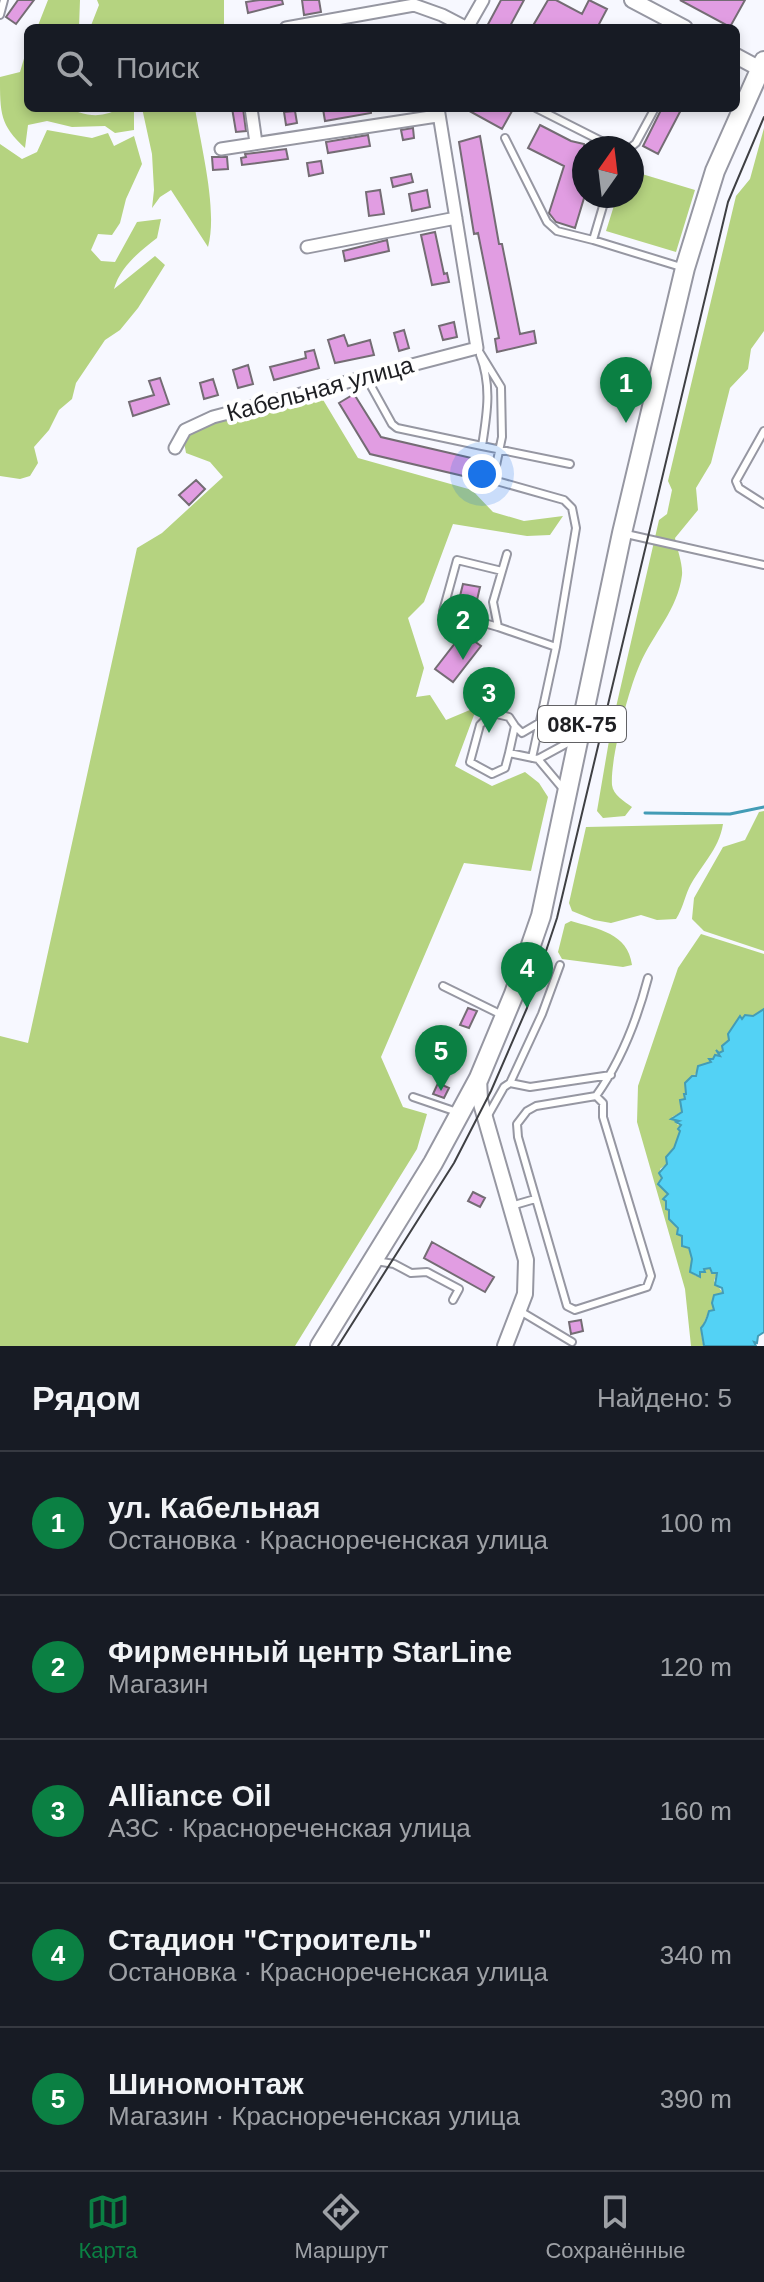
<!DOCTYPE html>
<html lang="ru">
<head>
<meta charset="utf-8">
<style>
  body { margin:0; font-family:Arial,sans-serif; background:#242831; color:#f1f3f6 }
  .compass { position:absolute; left:572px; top:136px; width:72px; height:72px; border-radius:50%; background:#171b24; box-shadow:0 4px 12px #0003; rotate:14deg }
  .you { position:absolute; left:482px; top:474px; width:28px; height:28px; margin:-20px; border:6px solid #fff; border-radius:50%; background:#1a73e8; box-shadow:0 0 0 12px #1a73e833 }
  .badge { display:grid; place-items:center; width:52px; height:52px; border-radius:50%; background:#0b8043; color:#fff; font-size:26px; font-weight:700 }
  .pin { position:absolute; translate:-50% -66px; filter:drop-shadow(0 2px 4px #0008) }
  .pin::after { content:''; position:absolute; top:42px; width:28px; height:24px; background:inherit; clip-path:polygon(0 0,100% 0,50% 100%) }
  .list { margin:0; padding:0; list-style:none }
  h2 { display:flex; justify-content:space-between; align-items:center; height:104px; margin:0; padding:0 32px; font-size:34px }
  h2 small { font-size:26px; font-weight:400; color:#9ea1a6 }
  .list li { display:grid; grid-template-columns:52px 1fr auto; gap:24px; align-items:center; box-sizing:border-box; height:144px; padding:0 32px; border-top:2px solid #363941 }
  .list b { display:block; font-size:30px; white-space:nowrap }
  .list p { margin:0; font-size:26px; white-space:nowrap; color:#9ea1a6 }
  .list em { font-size:26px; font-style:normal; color:#9ea1a6 }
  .icon { flex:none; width:44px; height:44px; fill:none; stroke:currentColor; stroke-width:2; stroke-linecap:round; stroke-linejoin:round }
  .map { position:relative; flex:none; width:764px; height:1346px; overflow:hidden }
  .search { position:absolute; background:#171b24; box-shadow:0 4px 12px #0003; left:24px; right:24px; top:24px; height:88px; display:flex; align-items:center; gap:20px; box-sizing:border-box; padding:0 28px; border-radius:12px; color:#9ea1a6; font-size:30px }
  .sheet { height:824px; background:#171b24 }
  nav { display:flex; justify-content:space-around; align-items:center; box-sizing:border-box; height:112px; border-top:2px solid #363941; background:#171b24; font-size:22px; color:#9ea1a6 }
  nav a { display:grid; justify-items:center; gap:4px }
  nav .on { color:#0b8043 }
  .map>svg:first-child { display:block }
  .green { fill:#b5d380 }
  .water { fill:#53d2f5; stroke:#439cb6; stroke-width:2 }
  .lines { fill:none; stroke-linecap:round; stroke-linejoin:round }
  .stream { stroke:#439cb6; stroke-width:3 }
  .building { fill:#e19de2; stroke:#746c74; stroke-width:2 }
  .service-casing { stroke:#9697a2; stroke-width:10 }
  .minor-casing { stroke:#9697a2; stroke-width:15 }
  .tertiary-casing { stroke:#9697a2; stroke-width:18 }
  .primary-casing { stroke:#9697a2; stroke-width:22 }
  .service { stroke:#fff; stroke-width:6 }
  .minor { stroke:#fff; stroke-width:11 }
  .tertiary { stroke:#fff; stroke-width:14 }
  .primary { stroke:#fff; stroke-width:18 }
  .tram { stroke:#3f4044; stroke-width:2 }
  .labels { text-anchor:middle; stroke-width:8; stroke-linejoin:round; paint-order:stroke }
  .shield { fill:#fff; stroke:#626265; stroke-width:2 }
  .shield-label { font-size:22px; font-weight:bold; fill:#1e1f23 }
  .street-label { font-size:24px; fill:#1e1f23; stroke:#fff }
</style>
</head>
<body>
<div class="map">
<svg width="764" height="1346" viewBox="0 0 764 1346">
  <rect width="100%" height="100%" fill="#f7f8ff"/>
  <path class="green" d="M48,0h32l-1,28h-42z
    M97,0h127v28h-134l9,-23z
    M28,45v63h50v4c28,9 32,-4 56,-4v22l-19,3 -10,-7 -33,1 -25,-6 -19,4 -3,23c-25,-23 -25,-35 -25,-71l20,-5z
    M142,108h53c6,39 23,102 13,139l-37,-57 -11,7 -8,11 2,-18 -2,-36z
    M764,128v203l-13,18 -3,20 -18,19 -19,75 -15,25 2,22 -23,28c2,11 8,26 7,37 -4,34 -29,59 -42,89 -11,24 -30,95 -28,121 1,10 12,16 20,22l-7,9 -22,2 -6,-7 14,-82 48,-209 8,-6 5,-24 -4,-9 68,-285 14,-17z
    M47,130l45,8 16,-5 6,13 20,-10 8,28 -16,35 -6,24 -8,12 -14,-1 -7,16 10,11 14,1 22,-40 24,-3 -4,19c-18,14 -37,29 -43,51l41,-33 10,9 -27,43 -18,22 -15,10 -29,43 -4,16 -13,11 -10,20 -15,17 4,16 -8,13 -10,3 -20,-3v-332l22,15 15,-7z
    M632,171l63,19 -19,62 -70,-21 11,-35h15z
    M319,393l39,65 114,32 21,22 31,9 39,-5 -13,19 -23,1 -74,-12 -29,78 -16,16 16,50 -8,29 14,-2 16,25 31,-13 -22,59 37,20 33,-14 14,11 9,14 -17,74 -67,-8 -83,194 22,50 24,7 -10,35 -122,197h-295v-310l28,7 109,-495 25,-15 61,-56 -13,-15 -24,-9 -2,-11c15,-25 105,-41 135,-49z
    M764,811v140l-60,-20 -12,-12 2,-21 29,-51 22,-7 14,-28z
    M723,824c-4,26 -23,42 -34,64 -5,11 -6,20 -13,31l-19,1 -16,-5 -30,8 -17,-3 -22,-9 -3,-8 17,-76z
    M571,921c27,8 57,12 61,44l-9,2 -61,-8 -4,-7 7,-28z
    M701,934l63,20v55l-11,7 -8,-1 -2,5 -5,1 -10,13 1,6 -5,11 -5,2 2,3 -22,13 -14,19v11l-5,1 2,12 -10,5 8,5 -3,3h4l-3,4 2,2 -6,17 -8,9 1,7 -7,5 3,9 -2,8 7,7 -2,7 5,18 21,37 -2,17 6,4 10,-9 -1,-9 4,-2 2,17h6l-3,8 9,12 -10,8 2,9 -3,3 -2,-2c-7,10 -11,24 -6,35h-13l-6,-57 -48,-167 1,-36 40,-118z"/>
  <path class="water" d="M764,1009v323l-6,4 -1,7 -3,-1 2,4h-52l-3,-18c4,-4 7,-13 8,-17l5,-1 -2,-7 2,-8 9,-2 -1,-5 -7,-3 2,-12h-5l-2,-5 -6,1 1,3h-5v5l-10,-5 2,-13 -3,-11 -7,-2v-10l-5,-2 1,-6 -9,-9v-9l-3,-1v-8l-3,-2 5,-5 -10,-10 4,-6 -3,-5 8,-9 -1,-7 8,-9 6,-17 -2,-2 3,-4 -5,-3 3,-1 -8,-2 11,-7 -2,-12 5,-1 -1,-5h2l-1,-11 7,-7h4l2,-10 13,-4 -2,-3h4l2,-4 5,1 -4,-6 3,3 4,-2 -1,-5 7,-6 -1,-6 12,-18 2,3 3,-4 8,1z"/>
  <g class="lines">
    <path class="stream" d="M645,813l85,1 34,-7"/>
  </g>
  <path class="building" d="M18,0h16l-18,24 -10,-7z
    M260,0h22l1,4 -35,9 -2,-11z
    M302,0h17l2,12 -17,3z
    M501,0h23l-15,28h-23z
    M548,0h8l26,14 7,-14 18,9 -10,19h-56l-7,-4z
    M680,0h65l-15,27z
    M232,108h11l3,23 -10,1z
    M371,108v5l-46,8 -2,-12z
    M464,108h43l5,3 -10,18z
    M662,108h20l-24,46 -15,-8z
    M295,111l2,12 -11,2 -2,-13z
    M540,125l31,16 13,3v54l-9,30 -19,-6 -7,-9 15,-47 -36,-18z
    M413,128l1,10 -11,2 -2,-10z
    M368,135l2,11 -42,7 -2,-11z
    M480,136l19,108h3l18,90 14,-3 2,12 -39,9 -2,-13 4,-1 -21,-105 -4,1 -15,-92z
    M286,149l2,10 -46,6 -1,-7 5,-1 -1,-3z
    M212,157h15l1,12 -15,1z
    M321,161l2,12 -14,3 -2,-13z
    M411,174l2,8 -20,5 -2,-9z
    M380,190l4,24 -15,2 -3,-24z
    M427,190l3,17 -18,4 -3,-17z
    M435,232l9,42 3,-1 2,9 -17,3 -11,-50z
    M387,240l2,11 -44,10 -2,-10z
    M454,322l3,15 -14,3 -4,-14z
    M404,330l5,18 -10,3 -5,-18z
    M344,335l4,11 22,-6 4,15 -39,8 -7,-23z
    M314,350l5,18 -45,12 -4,-13 36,-9 -1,-6z
    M248,365l5,19 -15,4 -5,-18z
    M160,378l9,26 -36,12 -4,-14 25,-7 -5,-14z
    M213,379l5,16 -14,4 -4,-16z
    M354,394l27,43 99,23 -4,19 -106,-25 -31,-51z
    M196,480l9,9 -16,16 -10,-10z
    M463,584l17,3 -3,13 -17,-4z
    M463,633l18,13 -28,36 -18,-13z
    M468,1008l9,3 -8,17 -9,-3z
    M438,1083l11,5 -5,10 -11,-4z
    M473,1192l12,6 -5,9 -12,-6z
    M432,1242l62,35 -9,15 -61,-34z
    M581,1320l2,11 -12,3 -2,-12z"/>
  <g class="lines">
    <g class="service-casing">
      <path id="service" d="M0,15l4,-15
        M536,108l79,40
        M505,138l42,84 10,9 36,9 13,-44
        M630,148l6,-5 19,-35
        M593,240l88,27
        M477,348l24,39 1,50 -9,43 71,20 8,8 4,20 -20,119 -24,111
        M366,377l26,47 5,4 85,18c5,-32 10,-60 -2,-91
        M764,431l-28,50 3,7 25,16
        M482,446l88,18
        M626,534l138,31
        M507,554l-14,48 5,25 58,20
        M498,627l-55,-16 14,-51 45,11
        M515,726l7,7 17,-10
        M509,753l-4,15 -13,6 -22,-12 10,-37 12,-12 17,4 6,9 -6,27 29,6 35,-19
        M538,759l26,31
        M443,986l59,29
        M510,1083l20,4 81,-12
        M596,1096l7,7v14l48,159 -4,11 -72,23 -8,-4 -49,-169 -1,-13 10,-13 9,-5z
        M596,1096c25,-35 41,-76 52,-118
        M413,1097l44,15
        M487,1117l17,-30 6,-4 32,-69 18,-49
        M511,1206l24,-7
        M376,1261l18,3 17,9 16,-1 32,17 -6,11
        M520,1311l52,31"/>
    </g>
    <g class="minor-casing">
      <path id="minor" d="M286,28l128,-23 28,10 25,13
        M467,28l16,-28
        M251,108l5,35
        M221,149l216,-33
        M307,247l149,-29
        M175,448l10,-18 28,-13 264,-69 -39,-240"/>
    </g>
    <g class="tertiary-casing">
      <path id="tertiary" d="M632,0l53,28
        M736,56l28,15
        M479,1078l1,22 46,160 -1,34 -20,52"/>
    </g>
    <g class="primary-casing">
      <path id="primary" d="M320,1346l113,-183 46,-85 35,-84 27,-78 81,-383 63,-265 30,-97 49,-110"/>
    </g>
    <use href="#service" class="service"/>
    <use href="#minor" class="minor"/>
    <use href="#tertiary" class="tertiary"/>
    <use href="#primary" class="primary"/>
    <path class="tram" d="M338,1346l116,-183 37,-72 36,-83 30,-90 171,-716 36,-85"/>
  </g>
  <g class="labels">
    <rect class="shield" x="538" y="706" width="88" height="36" rx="6"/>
    <g class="shield-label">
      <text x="582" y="732">08К-75</text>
    </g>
    <g class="street-label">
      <text transform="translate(320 389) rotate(-15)" y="8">Кабельная улица</text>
    </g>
  </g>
</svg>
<svg class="compass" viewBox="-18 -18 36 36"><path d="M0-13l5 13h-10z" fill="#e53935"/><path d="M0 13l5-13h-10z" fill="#9ea1a6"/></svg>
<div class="you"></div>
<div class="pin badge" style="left:626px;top:423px">1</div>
<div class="pin badge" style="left:463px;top:660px">2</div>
<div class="pin badge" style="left:489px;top:733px">3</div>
<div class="pin badge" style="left:527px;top:1008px">4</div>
<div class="pin badge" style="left:441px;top:1091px">5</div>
<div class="search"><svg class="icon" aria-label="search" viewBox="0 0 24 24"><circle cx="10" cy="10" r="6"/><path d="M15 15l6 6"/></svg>Поиск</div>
</div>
<section class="sheet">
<h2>Рядом<small>Найдено: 5</small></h2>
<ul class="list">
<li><span class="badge">1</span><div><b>ул. Кабельная</b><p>Остановка · Краснореченская улица</p></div><em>100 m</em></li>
<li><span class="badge">2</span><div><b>Фирменный центр StarLine</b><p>Магазин</p></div><em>120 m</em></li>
<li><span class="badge">3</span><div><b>Alliance Oil</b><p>АЗС · Краснореченская улица</p></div><em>160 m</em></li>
<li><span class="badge">4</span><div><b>Стадион &quot;Строитель&quot;</b><p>Остановка · Краснореченская улица</p></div><em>340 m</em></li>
<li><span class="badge">5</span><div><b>Шиномонтаж</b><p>Магазин · Краснореченская улица</p></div><em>390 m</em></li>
</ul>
</section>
<nav>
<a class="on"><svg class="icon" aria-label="map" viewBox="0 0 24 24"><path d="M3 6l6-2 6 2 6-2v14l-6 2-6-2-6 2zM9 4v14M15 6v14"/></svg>Карта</a>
<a><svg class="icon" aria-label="directions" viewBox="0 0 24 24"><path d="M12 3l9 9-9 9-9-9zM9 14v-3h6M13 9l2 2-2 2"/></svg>Маршрут</a>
<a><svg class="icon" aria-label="saved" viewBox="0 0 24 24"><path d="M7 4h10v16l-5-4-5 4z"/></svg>Сохранённые</a>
</nav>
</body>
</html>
